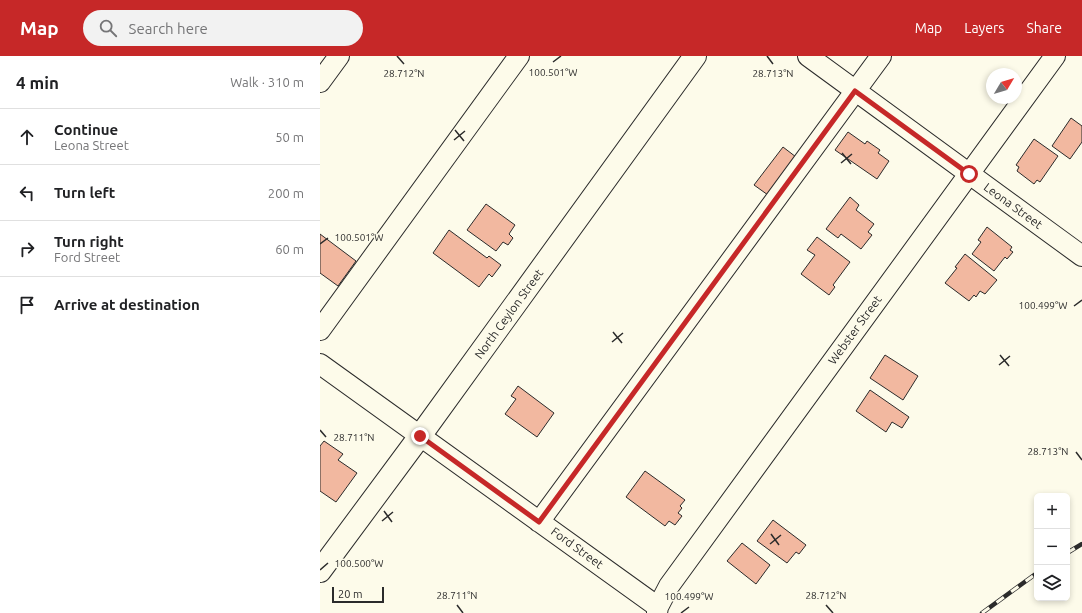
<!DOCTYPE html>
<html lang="en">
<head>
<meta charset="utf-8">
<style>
  body { margin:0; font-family:Ubuntu,sans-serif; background:#f2f2f2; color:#202124 }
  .controls { position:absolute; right:12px; bottom:12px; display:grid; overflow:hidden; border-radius:6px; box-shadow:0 2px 6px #0003 }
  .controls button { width:36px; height:36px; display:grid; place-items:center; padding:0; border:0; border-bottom:1px solid #e0e0e0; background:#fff; color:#202124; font:20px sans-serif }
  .compass { position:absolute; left:666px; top:12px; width:36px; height:36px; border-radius:50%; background:#fff; box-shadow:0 2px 6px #0003; rotate:52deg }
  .scale { position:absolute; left:12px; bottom:10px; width:52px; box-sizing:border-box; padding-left:4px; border:2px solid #2b2b2b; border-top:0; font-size:11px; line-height:14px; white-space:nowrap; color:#2b2b2b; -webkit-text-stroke:3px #fdfbea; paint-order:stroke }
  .stop { position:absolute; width:12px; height:12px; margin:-9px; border:3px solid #c62828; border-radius:50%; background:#fff }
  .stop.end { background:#c62828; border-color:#fff; box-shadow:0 1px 4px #0008 }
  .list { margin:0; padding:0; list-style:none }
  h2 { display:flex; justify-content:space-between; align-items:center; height:52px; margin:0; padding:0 16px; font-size:17px }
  h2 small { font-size:13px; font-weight:400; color:#757577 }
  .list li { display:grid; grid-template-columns:26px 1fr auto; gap:12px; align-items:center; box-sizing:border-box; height:56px; padding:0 16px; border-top:1px solid #e0e0e0 }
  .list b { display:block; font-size:15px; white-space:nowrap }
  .list p { margin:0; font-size:13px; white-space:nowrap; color:#757577 }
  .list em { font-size:13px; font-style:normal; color:#757577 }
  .icon { flex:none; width:22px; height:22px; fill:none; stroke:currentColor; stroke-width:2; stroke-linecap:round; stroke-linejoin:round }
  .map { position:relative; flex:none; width:762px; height:557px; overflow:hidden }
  header { display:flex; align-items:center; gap:24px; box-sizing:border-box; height:56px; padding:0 20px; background:#c62828; color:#fff }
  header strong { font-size:19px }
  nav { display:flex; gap:22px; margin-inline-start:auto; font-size:14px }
  .search { width:280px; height:36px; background:#f2f2f2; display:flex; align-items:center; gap:10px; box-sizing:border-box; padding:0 14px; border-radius:22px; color:#757577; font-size:15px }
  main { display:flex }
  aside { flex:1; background:#fff }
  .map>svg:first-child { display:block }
  .building { fill:#f2b8a0; stroke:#2b2b2b }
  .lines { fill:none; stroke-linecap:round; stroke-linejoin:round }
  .minor-casing { stroke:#2b2b2b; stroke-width:22 }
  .major-casing { stroke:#2b2b2b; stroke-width:24 }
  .minor { stroke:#fdfbea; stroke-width:20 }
  .major { stroke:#fdfbea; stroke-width:22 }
  .rail-casing { stroke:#2b2b2b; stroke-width:4.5 }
  .rail { stroke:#fdfbea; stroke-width:3; stroke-dasharray:9; stroke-linecap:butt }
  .route { stroke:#c62828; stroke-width:5 }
  .ticks { fill:none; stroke:#2b2b2b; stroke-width:1.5 }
  .labels { text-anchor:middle; stroke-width:3; stroke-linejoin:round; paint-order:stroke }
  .street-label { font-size:12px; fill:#2b2b2b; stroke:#fdfbea }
  .ticks-label { font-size:10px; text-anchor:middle; fill:#2b2b2b; stroke:#fdfbea; stroke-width:3; stroke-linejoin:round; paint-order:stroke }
</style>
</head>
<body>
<header>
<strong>Map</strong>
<div class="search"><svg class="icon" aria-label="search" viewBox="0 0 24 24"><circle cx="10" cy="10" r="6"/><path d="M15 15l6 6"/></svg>Search here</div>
<nav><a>Map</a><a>Layers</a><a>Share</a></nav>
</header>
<main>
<aside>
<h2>4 min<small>Walk · 310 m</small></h2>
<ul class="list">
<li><svg class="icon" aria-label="ahead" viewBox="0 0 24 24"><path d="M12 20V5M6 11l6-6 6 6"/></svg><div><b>Continue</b><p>Leona Street</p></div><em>50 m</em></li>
<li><svg class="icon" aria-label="left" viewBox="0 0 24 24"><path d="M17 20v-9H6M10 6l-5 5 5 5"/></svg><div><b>Turn left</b></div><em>200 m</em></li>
<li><svg class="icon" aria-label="right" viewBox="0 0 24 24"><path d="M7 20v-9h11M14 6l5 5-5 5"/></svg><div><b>Turn right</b><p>Ford Street</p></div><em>60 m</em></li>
<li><svg class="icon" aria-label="arrive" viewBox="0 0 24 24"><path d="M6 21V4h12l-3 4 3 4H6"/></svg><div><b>Arrive at destination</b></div></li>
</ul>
</aside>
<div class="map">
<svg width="762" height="557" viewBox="0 0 762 557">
  <rect width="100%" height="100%" fill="#fdfbea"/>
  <path class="building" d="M751,62l11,8v16l-12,17 -18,-13z
    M528,76l17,12 2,-3 13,9 -2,3 11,8 -12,18 -42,-29z
    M714,83l24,17 -18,26 -3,-2 -3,4 -17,-13 2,-4 -3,-2z
    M463,91l13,10 -28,38 -14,-10z
    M530,141l9,8 -3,5 18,14 -6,8 4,3 -11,14 -20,-15 -3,4 -12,-9z
    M166,148l29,21 -6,9 4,4 -5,7 -5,-3 -7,9 -29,-21z
    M667,171l25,20 -2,3 3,2 -6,7 -2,-2 -11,14 -22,-17 9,-12 -3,-2z
    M129,174l38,28 2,-2 12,9 -9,12 -3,-3 -10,13 -46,-34z
    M0,178l36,27 -18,25 -18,-13z
    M497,181l33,25 -17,23 2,2 -6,8 -28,-21 14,-19 -8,-5z
    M645,198l32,26 -12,14 -5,-3 -4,6 -2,-2 -5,6 -24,-18 12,-15 -2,-1z
    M565,299l33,21 -15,24 -33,-22z
    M198,330l36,27 -17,24 -32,-23 11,-15 -5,-3z
    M550,334l39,27 -7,11 -10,-6 -6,10 -30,-21z
    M4,385l19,13 -5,6 19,13 -21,29 -16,-11v-45z
    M325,415l40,29 -5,6 2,2 -4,5 4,3 -7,9 -6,-4 -4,5 -39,-29z
    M453,464l33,25 -7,9 -3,-2 -9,11 -30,-22z
    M422,487l28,22 -14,19 -29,-23z"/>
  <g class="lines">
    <g class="minor-casing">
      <path id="minor" d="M488,0l274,200
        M0,26l19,-26
        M0,274l199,-274
        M0,308l338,243
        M219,466l342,-466
        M337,557l1,-6 11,-21 386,-530"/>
    </g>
    <g class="major-casing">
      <path id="major" d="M0,515l100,-135 275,-380"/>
    </g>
    <use href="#minor" class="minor"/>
    <use href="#major" class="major"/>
    <g class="rail-casing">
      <path id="rail" d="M747,497l15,-9
        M662,557l55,-40"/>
    </g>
    <use href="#rail" class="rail"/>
  </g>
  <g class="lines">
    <path class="route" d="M100,380l119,86 316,-431 114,83"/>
  </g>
  <path class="ticks" d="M77,0l7,8M447,0l6,8M233,6l8,-6M135,74l9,11M134,84l11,-9M522,97l9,11M521,107l11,-9M0,188l8,-6M754,250l8,-6M293,276l9,11M292,286l11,-9M680,299l9,11M679,309l11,-9M0,374l6,7M756,396l6,8M64,455l8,11M62,465l11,-9M451,478l8,11M450,488l11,-9M0,514l8,-7M137,549l6,8M506,549l7,8M361,557l8,-6"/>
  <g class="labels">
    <g class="street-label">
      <text transform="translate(693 150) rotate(36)" y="4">Leona Street</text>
      <text transform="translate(189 258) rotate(-54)" y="4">North Ceylon Street</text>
      <text transform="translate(535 274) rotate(-54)" y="4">Webster Street</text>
      <text transform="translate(257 492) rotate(36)" y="4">Ford Street</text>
    </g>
  </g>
  <g class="ticks-label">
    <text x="233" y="20">100.501°W</text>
    <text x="453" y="21">28.713°N</text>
    <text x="84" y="21">28.712°N</text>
    <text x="39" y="185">100.501°W</text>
    <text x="723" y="253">100.499°W</text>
    <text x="34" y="385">28.711°N</text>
    <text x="728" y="399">28.713°N</text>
    <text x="39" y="511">100.500°W</text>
    <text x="137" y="543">28.711°N</text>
    <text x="506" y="543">28.712°N</text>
    <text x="369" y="544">100.499°W</text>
  </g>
</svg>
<div class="controls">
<button>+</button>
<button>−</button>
<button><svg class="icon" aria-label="layers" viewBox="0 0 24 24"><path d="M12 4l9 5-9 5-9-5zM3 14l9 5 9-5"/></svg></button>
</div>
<svg class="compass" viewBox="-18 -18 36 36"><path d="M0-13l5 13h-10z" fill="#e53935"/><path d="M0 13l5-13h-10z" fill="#757577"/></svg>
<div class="scale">20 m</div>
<div class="stop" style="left:649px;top:118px"></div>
<div class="stop end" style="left:100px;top:380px"></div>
</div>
</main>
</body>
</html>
